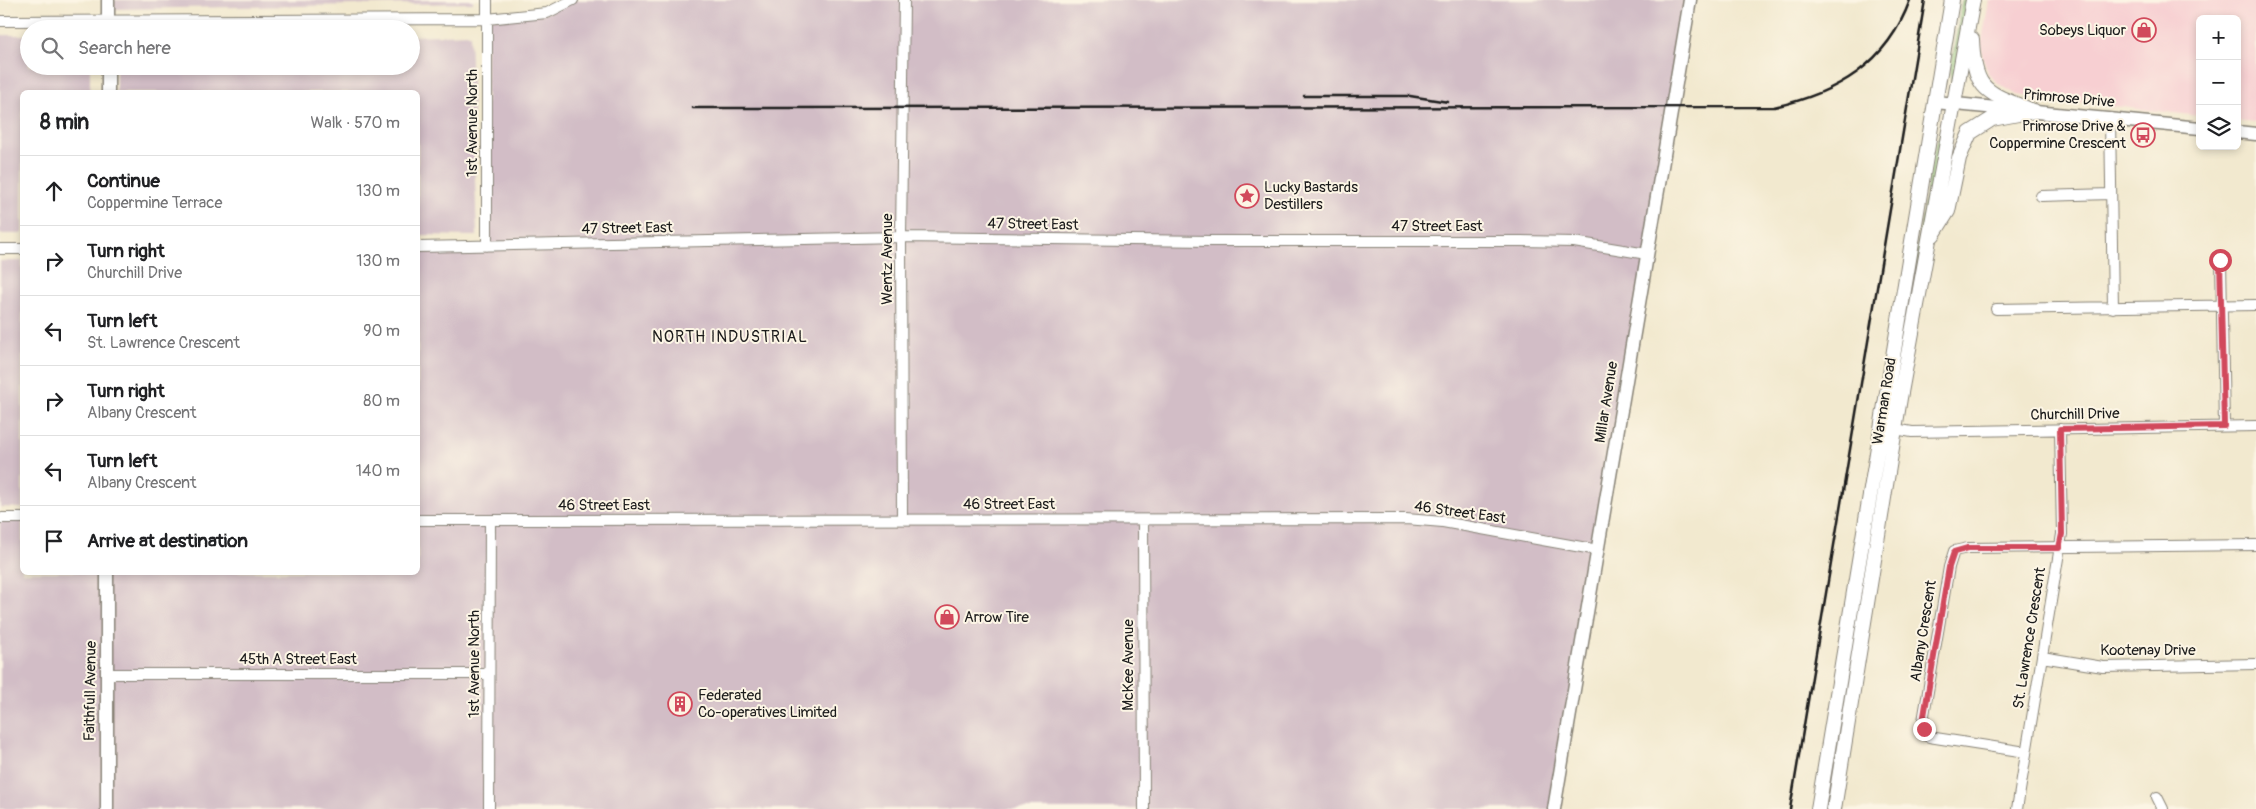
<!DOCTYPE html>
<html lang="en">
<head>
<meta charset="utf-8">
<style>
  body { margin:0; font-family:Pangolin,sans-serif; background:#f2f2f2; color:#202124 }
  .controls { position:absolute; right:15px; top:15px; display:grid; overflow:hidden; border-radius:8px; box-shadow:0 2px 8px #0003 }
  .controls button { width:45px; height:45px; display:grid; place-items:center; padding:0; border:0; border-bottom:1px solid #e0e0e0; background:#fff; color:#202124; font:25px sans-serif }
  .stop { position:absolute; width:15px; height:15px; margin:-11px; border:4px solid #d1495b; border-radius:50%; background:#fff }
  .stop.end { background:#d1495b; border-color:#fff; box-shadow:0 1px 5px #0008 }
  .list { margin:0; padding:0; list-style:none }
  h2 { display:flex; justify-content:space-between; align-items:center; height:65px; margin:0; padding:0 20px; font-size:21px }
  h2 small { font-size:16px; font-weight:400; color:#757577 }
  .list li { display:grid; grid-template-columns:32px 1fr auto; gap:15px; align-items:center; box-sizing:border-box; height:70px; padding:0 20px; border-top:1px solid #e0e0e0 }
  .list b { display:block; font-size:19px; white-space:nowrap }
  .list p { margin:0; font-size:16px; white-space:nowrap; color:#757577 }
  .list em { font-size:16px; font-style:normal; color:#757577 }
  .icon { flex:none; width:28px; height:28px; fill:none; stroke:currentColor; stroke-width:2; stroke-linecap:round; stroke-linejoin:round }
  .map { position:relative; flex:none; width:2256px; height:809px; overflow:hidden }
  .search { position:absolute; background:#fff; box-shadow:0 2px 8px #0003; left:20px; top:20px; width:400px; height:55px; display:flex; align-items:center; gap:12px; box-sizing:border-box; padding:0 18px; border-radius:28px; color:#757577; font-size:19px }
  .panel { position:absolute; background:#fff; box-shadow:0 2px 8px #0003; left:20px; top:90px; width:400px; height:485px; border-radius:8px }
  .map>svg:first-child { display:block }
  .built { fill:#f7cfd2 }
  .industrial { fill:#d2bdc6 }
  .green { fill:#90c87b; stroke:#56724c }
  .lines { fill:none; stroke-linecap:round; stroke-linejoin:round }
  .minor-casing { stroke:#878276; stroke-width:12 }
  .tertiary-casing { stroke:#878276; stroke-width:15 }
  .secondary-casing { stroke:#878276; stroke-width:16 }
  .minor { stroke:#fff; stroke-width:10 }
  .tertiary { stroke:#fff; stroke-width:12 }
  .secondary { stroke:#fff; stroke-width:14 }
  .rail { stroke:#1c1c1c; stroke-width:2.5 }
  .route { stroke:#d1495b; stroke-width:6 }
  .labels { text-anchor:middle; stroke-width:4; stroke-linejoin:round; paint-order:stroke }
  .poi-label { font-size:15px; fill:#1c1c1c; stroke:#fcf5e5; text-anchor:start }
  .street-label { font-size:15px; fill:#1c1c1c; stroke:#fcf5e5 }
  .neighbourhood-label { font-size:16px; letter-spacing:1px; fill:#1c1c1c; stroke:#fcf5e5 }
</style>
</head>
<body>
<div class="map">
<svg width="2256" height="809" viewBox="0 0 2256 809">
  <rect width="100%" height="100%" fill="#fcf5e5"/>
  <filter id="ink" filterUnits="userSpaceOnUse"><feTurbulence type="fractalNoise" baseFrequency=".02" numOctaves="2"/><feDisplacementMap in="SourceGraphic" scale="10" xChannelSelector="R" yChannelSelector="G"/><feConvolveMatrix kernelMatrix="1 2 1 2 8 2 1 2 1" color-interpolation-filters="sRGB"/></filter>
  <filter id="wash" filterUnits="userSpaceOnUse"><feTurbulence type="fractalNoise" baseFrequency=".0096" numOctaves="4" result="noise"/><feDisplacementMap in="SourceGraphic" scale="20" xChannelSelector="R" yChannelSelector="G"/><feGaussianBlur stdDeviation="1.12" result="paint"/><feColorMatrix in="noise" values="0 0 0 0 0 0 0 0 0 0 0 0 0 0 0 0 0 1.4 0 .05"/><feComposite in="paint" operator="in"/></filter>
  <g filter="url(#wash)">
    <rect width="100%" height="100%" fill="#f2e9cf"/>
    <path class="built" d="M1989,0h267v123l-19,-2v-102h-37v97l-183,-21 -18,-11 -11,-10 -6,-20v-13z"/>
    <path class="industrial" d="M114,0h359v3l-359,6z
      M573,0h1117l-136,809h-1554v-291h22v54h396v-325l68,-1 1,-227 60,-6z
      M470,34l7,202 -59,-1v-143h-302v-26h295v-30z
      M0,35h29v31h61v26h-68v142h-22z
      M0,261h22v247l-22,-1z"/>
    <path class="green" d="M1962,0h5l-13,82h-3v-16z
      M1943,126l-37,204 -1,-9 27,-164z"/>
  </g>
  <g filter="url(#ink)">
    <g class="lines">
      <g class="minor-casing">
        <path id="minor" d="M0,21l487,-2 60,-6 26,-13
          M2110,118l3,190
          M2041,196l70,-2
          M487,246v-246
          M418,247l483,-10 311,4h309l53,1 73,12
          M0,249h22
          M2221,260l3,166
          M1996,309l260,-4
          M1895,429l17,3 344,-6
          M0,518h22
          M902,519l-1,-282 3,-237
          M418,520l988,-1 37,3 155,28
          M1143,520l1,289
          M2042,657l61,10 153,-3
          M108,674h381
          M2026,752l-97,-15 -4,-2 -2,-14 26,-154 5,-16 14,-3 288,-3
          M2157,797l6,12
          M489,809l1,-289
          M2017,809l45,-275 -2,-105"/>
      </g>
      <g class="tertiary-casing">
        <path id="tertiary" d="M108,29v-29
          M108,92v-26
          M1935,102l265,26
          M2237,132l19,2
          M107,809v-237
          M1554,809l136,-809"/>
      </g>
      <g class="secondary-casing">
        <path id="secondary" d="M1972,39c2,54 15,53 61,72
          M1933,235l15,-24 11,-53 11,-25 22,-14 42,-8
          M1818,809l134,-809
          M1834,809l66,-411 73,-398"/>
      </g>
      <use href="#minor" class="minor"/>
      <use href="#tertiary" class="tertiary"/>
      <use href="#secondary" class="secondary"/>
      <path class="rail" d="M1304,96h106l38,6
        M693,108l1081,-1c63,-14 113,-43 136,-107
        M1790,809l135,-809"/>
    </g>
  </g>
  <g class="lines" filter="url(#ink)">
    <path class="route" d="M1924,729l-1,-7 26,-155 5,-15 14,-4h91l3,-14 -2,-105 164,-3 -4,-166"/>
  </g>
  <defs>
    <g id="shop-ring" transform="scale(1.25)"><circle r="9.5" fill="#fcf5e5" stroke="#d1495b" stroke-width="1.5"/><path d="M-5-2.5h2.3a2.7 3.5 0 0 1 5.4 0H5L5.5 6h-11ZM-1.5-2.5h3a1.5 2.3 0 0 0-3 0Z" fill="#d1495b"/></g>
    <g id="bus-ring" transform="scale(1.25)"><circle r="9.5" fill="#fcf5e5" stroke="#d1495b" stroke-width="1.5"/><path d="M-5-6H5V4H4V6H2V4H-2V6H-4V4H-5ZM-3.5-4V0h7V-4ZM-3.5 1.2v1.5H-2V1.2ZM2 1.2v1.5H3.5V1.2Z" fill="#d1495b"/></g>
    <g id="sight-ring" transform="scale(1.25)"><circle r="9.5" fill="#fcf5e5" stroke="#d1495b" stroke-width="1.5"/><path d="M0-6L1.8-2.2L6-1.7L2.9 1.2L3.7 5.4L0 3.3L-3.7 5.4L-2.9 1.2L-6-1.7L-1.8-2.2Z" fill="#d1495b"/></g>
    <g id="building-ring" transform="scale(1.25)"><circle r="9.5" fill="#fcf5e5" stroke="#d1495b" stroke-width="1.5"/><path d="M-4-6H4V6H1V3H-1V6H-4ZM-2.5-4.3h1.7v1.8h-1.7ZM.8-4.3h1.7v1.8H.8ZM-2.5-1h1.7V.8h-1.7ZM.8-1h1.7V.8H.8Z" fill="#d1495b"/></g>
  </defs>
  <g fill-rule="evenodd">
    <use href="#shop-ring" x="2144" y="30"/>
    <use href="#bus-ring" x="2143" y="135"/>
    <use href="#sight-ring" x="1247" y="196"/>
    <use href="#shop-ring" x="947" y="617"/>
    <use href="#building-ring" x="680" y="704"/>
  </g>
  <g class="labels">
    <g class="poi-label">
      <text x="2126" y="35" text-anchor="end">Sobeys Liquor</text>
      <text x="2126" y="131" text-anchor="end">Primrose Drive &amp;<tspan x="2126" dy="17">Coppermine Crescent</tspan></text>
      <text x="1264" y="192">Lucky Bastards<tspan x="1264" dy="17">Destillers</tspan></text>
      <text x="964" y="622">Arrow Tire</text>
      <text x="698" y="700">Federated<tspan x="698" dy="17">Co-operatives Limited</tspan></text>
    </g>
    <g class="street-label">
      <text transform="translate(2069 98) rotate(5)" y="5">Primrose Drive</text>
      <text transform="translate(472 123) rotate(-90)" y="5">1st Avenue North</text>
      <text transform="translate(1033 224) rotate(1)" y="5">47 Street East</text>
      <text x="1437" y="231">47 Street East</text>
      <text transform="translate(627 228) rotate(-1)" y="5">47 Street East</text>
      <text transform="translate(887 259) rotate(-90)" y="5">Wentz Avenue</text>
      <text transform="translate(1884 401) rotate(-81)" y="5">Warman Road</text>
      <text transform="translate(1606 402) rotate(-81)" y="5">Millar Avenue</text>
      <text transform="translate(2075 414) rotate(-1)" y="5">Churchill Drive</text>
      <text x="1009" y="509">46 Street East</text>
      <text x="604" y="510">46 Street East</text>
      <text transform="translate(1460 512) rotate(8)" y="5">46 Street East</text>
      <text transform="translate(1923 631) rotate(-81)" y="5">Albany Crescent</text>
      <text transform="translate(2029 638) rotate(-81)" y="5">St. Lawrence Crescent</text>
      <text x="2148" y="655">Kootenay Drive</text>
      <text x="298" y="664">45th A Street East</text>
      <text transform="translate(474 664) rotate(-90)" y="5">1st Avenue North</text>
      <text transform="translate(1128 665) rotate(-90)" y="5">McKee Avenue</text>
      <text transform="translate(90 691) rotate(-89)" y="5">Faithfull Avenue</text>
    </g>
    <g class="neighbourhood-label">
      <text x="730" y="342">NORTH INDUSTRIAL</text>
    </g>
  </g>
</svg>
<div class="controls">
<button>+</button>
<button>−</button>
<button><svg class="icon" aria-label="layers" viewBox="0 0 24 24"><path d="M12 4l9 5-9 5-9-5zM3 14l9 5 9-5"/></svg></button>
</div>
<div class="stop" style="left:2220px;top:260px"></div>
<div class="stop end" style="left:1924px;top:729px"></div>
<div class="search"><svg class="icon" aria-label="search" viewBox="0 0 24 24"><circle cx="10" cy="10" r="6"/><path d="M15 15l6 6"/></svg>Search here</div>
<section class="panel">
<h2>8 min<small>Walk · 570 m</small></h2>
<ul class="list">
<li><svg class="icon" aria-label="ahead" viewBox="0 0 24 24"><path d="M12 20V5M6 11l6-6 6 6"/></svg><div><b>Continue</b><p>Coppermine Terrace</p></div><em>130 m</em></li>
<li><svg class="icon" aria-label="right" viewBox="0 0 24 24"><path d="M7 20v-9h11M14 6l5 5-5 5"/></svg><div><b>Turn right</b><p>Churchill Drive</p></div><em>130 m</em></li>
<li><svg class="icon" aria-label="left" viewBox="0 0 24 24"><path d="M17 20v-9H6M10 6l-5 5 5 5"/></svg><div><b>Turn left</b><p>St. Lawrence Crescent</p></div><em>90 m</em></li>
<li><svg class="icon" aria-label="right" viewBox="0 0 24 24"><path d="M7 20v-9h11M14 6l5 5-5 5"/></svg><div><b>Turn right</b><p>Albany Crescent</p></div><em>80 m</em></li>
<li><svg class="icon" aria-label="left" viewBox="0 0 24 24"><path d="M17 20v-9H6M10 6l-5 5 5 5"/></svg><div><b>Turn left</b><p>Albany Crescent</p></div><em>140 m</em></li>
<li><svg class="icon" aria-label="arrive" viewBox="0 0 24 24"><path d="M6 21V4h12l-3 4 3 4H6"/></svg><div><b>Arrive at destination</b></div></li>
</ul>
</section>
</div>
</body>
</html>
